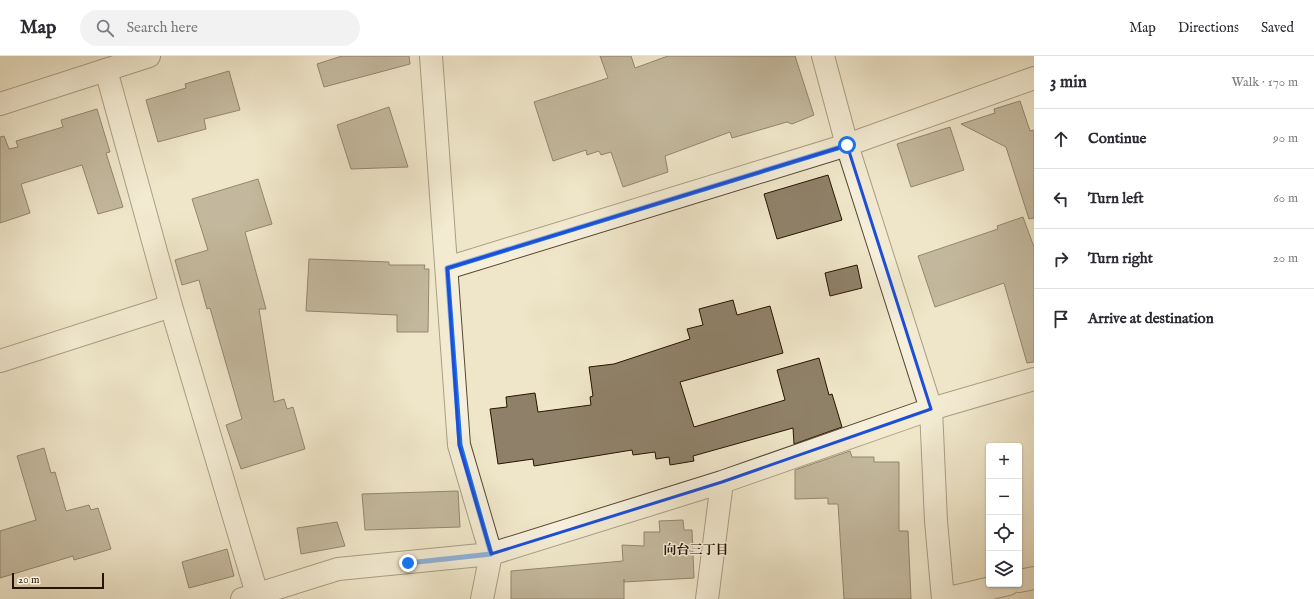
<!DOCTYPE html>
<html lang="en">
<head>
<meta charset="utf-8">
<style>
  body { margin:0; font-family:"IM FELL English","Noto Serif JP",serif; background:#f2f2f3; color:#2b2b33 }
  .controls { position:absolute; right:12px; bottom:12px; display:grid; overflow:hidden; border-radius:4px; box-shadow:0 1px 3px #0004 }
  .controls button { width:36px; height:36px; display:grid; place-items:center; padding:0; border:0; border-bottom:1px solid #e1e1e2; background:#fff; color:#2b2b33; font:20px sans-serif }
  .scale { position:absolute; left:12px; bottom:10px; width:92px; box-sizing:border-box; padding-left:4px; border:2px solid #261400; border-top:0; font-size:11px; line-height:14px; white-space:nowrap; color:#261400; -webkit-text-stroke:3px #f5efdc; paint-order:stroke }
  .stop { position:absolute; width:12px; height:12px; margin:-9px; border:3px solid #1a73e8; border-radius:50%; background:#fff }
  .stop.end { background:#1a73e8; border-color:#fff; box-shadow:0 1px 4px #0008 }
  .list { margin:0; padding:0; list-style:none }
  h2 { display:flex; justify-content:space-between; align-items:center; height:52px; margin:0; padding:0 16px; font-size:17px }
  h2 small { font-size:13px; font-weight:400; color:#7c7c81 }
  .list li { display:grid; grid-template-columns:26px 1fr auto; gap:12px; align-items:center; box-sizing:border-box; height:60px; padding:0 16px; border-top:1px solid #e1e1e2 }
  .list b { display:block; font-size:15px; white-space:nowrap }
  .list em { font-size:13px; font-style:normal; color:#7c7c81 }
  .icon { flex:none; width:22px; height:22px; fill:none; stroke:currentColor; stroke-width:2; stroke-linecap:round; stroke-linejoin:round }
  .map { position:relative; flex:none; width:1034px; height:543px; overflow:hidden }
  header { display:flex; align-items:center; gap:24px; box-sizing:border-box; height:56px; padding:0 20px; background:#fff; border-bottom:1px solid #e1e1e2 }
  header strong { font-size:19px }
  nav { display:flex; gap:22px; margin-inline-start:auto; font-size:14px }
  .search { width:280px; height:36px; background:#f2f2f3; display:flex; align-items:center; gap:10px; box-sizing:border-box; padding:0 14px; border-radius:22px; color:#7c7c81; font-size:15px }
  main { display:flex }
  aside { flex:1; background:#fff }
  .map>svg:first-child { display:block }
  .building { fill:#8f8169; stroke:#261400 }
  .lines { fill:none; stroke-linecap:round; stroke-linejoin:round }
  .minor-casing { stroke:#584832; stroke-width:24 }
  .tertiary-casing { stroke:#584832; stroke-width:24 }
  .minor { stroke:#f5efdc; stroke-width:22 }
  .tertiary { stroke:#f5efdc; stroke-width:22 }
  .route { stroke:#1a73e8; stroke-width:5 }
  .marked { fill:none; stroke:#1d4ed8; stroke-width:3; stroke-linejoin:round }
  .labels { text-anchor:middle; stroke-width:3; stroke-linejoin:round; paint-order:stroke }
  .neighbourhood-label { font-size:13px; font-weight:bold; fill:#261400; stroke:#f5efdc }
</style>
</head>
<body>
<header>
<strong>Map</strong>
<div class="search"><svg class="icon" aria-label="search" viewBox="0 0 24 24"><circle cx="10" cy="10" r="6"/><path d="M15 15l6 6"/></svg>Search here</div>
<nav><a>Map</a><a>Directions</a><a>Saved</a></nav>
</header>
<main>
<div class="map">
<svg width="1034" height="543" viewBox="0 0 1034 543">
  <rect width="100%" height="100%" fill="#efe6c9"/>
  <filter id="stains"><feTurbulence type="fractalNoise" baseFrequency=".005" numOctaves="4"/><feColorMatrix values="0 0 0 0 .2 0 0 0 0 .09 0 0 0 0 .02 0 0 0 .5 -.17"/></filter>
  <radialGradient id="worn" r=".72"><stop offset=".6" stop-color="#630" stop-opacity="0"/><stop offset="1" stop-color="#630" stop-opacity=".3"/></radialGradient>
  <path class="building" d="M342,0h67l1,8 -86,23 -7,-23z
    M600,0h31l4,12 33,-12h127l19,59 -22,9 -5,-2 -55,16 -2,-6 -65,24 3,16 -45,15 -12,-35 -10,3 -2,-4 -12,4 -1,-5 -33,11 -19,-59 74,-24z
    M229,15l11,39 -36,9 2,10 -48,13 -12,-42 40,-12 -1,-4z
    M1020,45l10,30 4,-1v88l-5,1 -23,-72 -45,-23 34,-11 -1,-4z
    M389,51l19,60 -57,2 -14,-44z
    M97,53l13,43 -4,1 17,54 -25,7 -16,-49 -61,19 9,29 -30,10v-86l4,-1 5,13 9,-2 -2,-6 47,-14 -2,-7z
    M950,71l14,43 -53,17 -14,-43z
    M828,119l14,45 -65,19 -13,-45z
    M258,123l14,45 -27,8 21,77h-7l15,93 10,-3 3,10 6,-2 12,42 -64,20 -15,-44 16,-6 -32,-111 -3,1 -8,-29 -17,5 -7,-25 33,-10 -16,-51z
    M1023,161l11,30v115l-7,1 -23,-80 -69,24 -17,-51 80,-27 -1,-3z
    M309,203l80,3v3h36l-1,4h5l-1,63h-31v-17l-91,-4z
    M857,209l5,23 -32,8 -5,-23z
    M733,244l4,15 33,-9 13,47 -103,29 14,45 91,-27 -8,-30 42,-12 10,37 3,-1 10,33 -48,17 -1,-16 -100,28 1,5 -24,4 -1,-8 -13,2 -1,-7 -22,3 -1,-5 -98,16 -1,-7 -35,5 -8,-55 17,-2 -1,-10 29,-4 3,19 53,-7 -1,-8 3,-1 -4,-29 25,-3 76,-25 -3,-10 16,-4 -4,-16z
    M44,392l7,25 4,-1 11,39 23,-6 2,5 7,-2 13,41 -37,11 -1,-4 -73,22v-47l36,-11 -19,-64z
    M850,395l2,6h22v5h25v69h9l3,68h-67l-6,-95h-10v-6l-33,1v-29z
    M458,435l2,36 -95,3 -3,-36z
    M683,464l1,10h8l2,48 -70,4v-3v20h-113v-28l112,-10 -1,-16 22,1v-14h16l-1,-11z
    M337,466l8,24 -44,8 -4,-26z
    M227,493l7,27 -45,12 -7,-26z"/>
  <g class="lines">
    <g class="minor-casing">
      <path id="minor" d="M431,0l28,389 32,109 -9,45
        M823,0l24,89 84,264 5,112 7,78
        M106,14l65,236 86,288
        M447,212l400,-123 187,-67
        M0,305l171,-55
        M1019,525l15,-3
        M242,543l96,-30 153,-15 231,-72 209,-73 103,-30
        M707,543l15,-117
        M945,543l63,-15"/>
    </g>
    <g class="tertiary-casing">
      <path id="tertiary" d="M0,48l149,-48"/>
    </g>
    <use href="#minor" class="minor"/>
    <use href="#tertiary" class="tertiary"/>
  </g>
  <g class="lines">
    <path class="route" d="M408,507l83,-9 -31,-109 -13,-177 400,-123"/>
  </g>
  <path d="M0 0H1034V543H0ZM847,89l84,264 -209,73 -231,72 -32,-109 -12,-177z" fill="#efe6c9" fill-opacity=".55" fill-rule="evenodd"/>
  <path class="marked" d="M847,89l84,264 -209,73 -231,72 -32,-109 -12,-177z"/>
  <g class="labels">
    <g class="neighbourhood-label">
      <text x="696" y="498">向台三丁目</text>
    </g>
  </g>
  <rect width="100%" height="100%" filter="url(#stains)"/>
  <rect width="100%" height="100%" fill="url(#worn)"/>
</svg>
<div class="controls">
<button>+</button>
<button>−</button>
<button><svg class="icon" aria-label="locate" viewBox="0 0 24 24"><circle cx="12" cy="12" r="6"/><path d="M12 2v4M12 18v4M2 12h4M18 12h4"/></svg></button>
<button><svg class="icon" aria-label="layers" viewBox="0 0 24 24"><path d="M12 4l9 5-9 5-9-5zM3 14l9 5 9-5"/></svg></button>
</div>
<div class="scale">20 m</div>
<div class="stop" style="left:847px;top:89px"></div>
<div class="stop end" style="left:408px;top:507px"></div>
</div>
<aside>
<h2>3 min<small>Walk · 170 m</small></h2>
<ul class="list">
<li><svg class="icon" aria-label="ahead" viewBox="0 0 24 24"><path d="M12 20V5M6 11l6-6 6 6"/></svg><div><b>Continue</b></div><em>90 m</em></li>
<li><svg class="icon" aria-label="left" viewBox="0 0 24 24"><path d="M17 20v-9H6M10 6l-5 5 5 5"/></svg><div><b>Turn left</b></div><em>60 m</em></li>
<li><svg class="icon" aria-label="right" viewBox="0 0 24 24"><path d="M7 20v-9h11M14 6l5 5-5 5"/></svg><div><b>Turn right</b></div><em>20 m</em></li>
<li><svg class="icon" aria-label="arrive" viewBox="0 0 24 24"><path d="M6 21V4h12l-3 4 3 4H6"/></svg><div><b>Arrive at destination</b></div></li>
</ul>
</aside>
</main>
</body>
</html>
